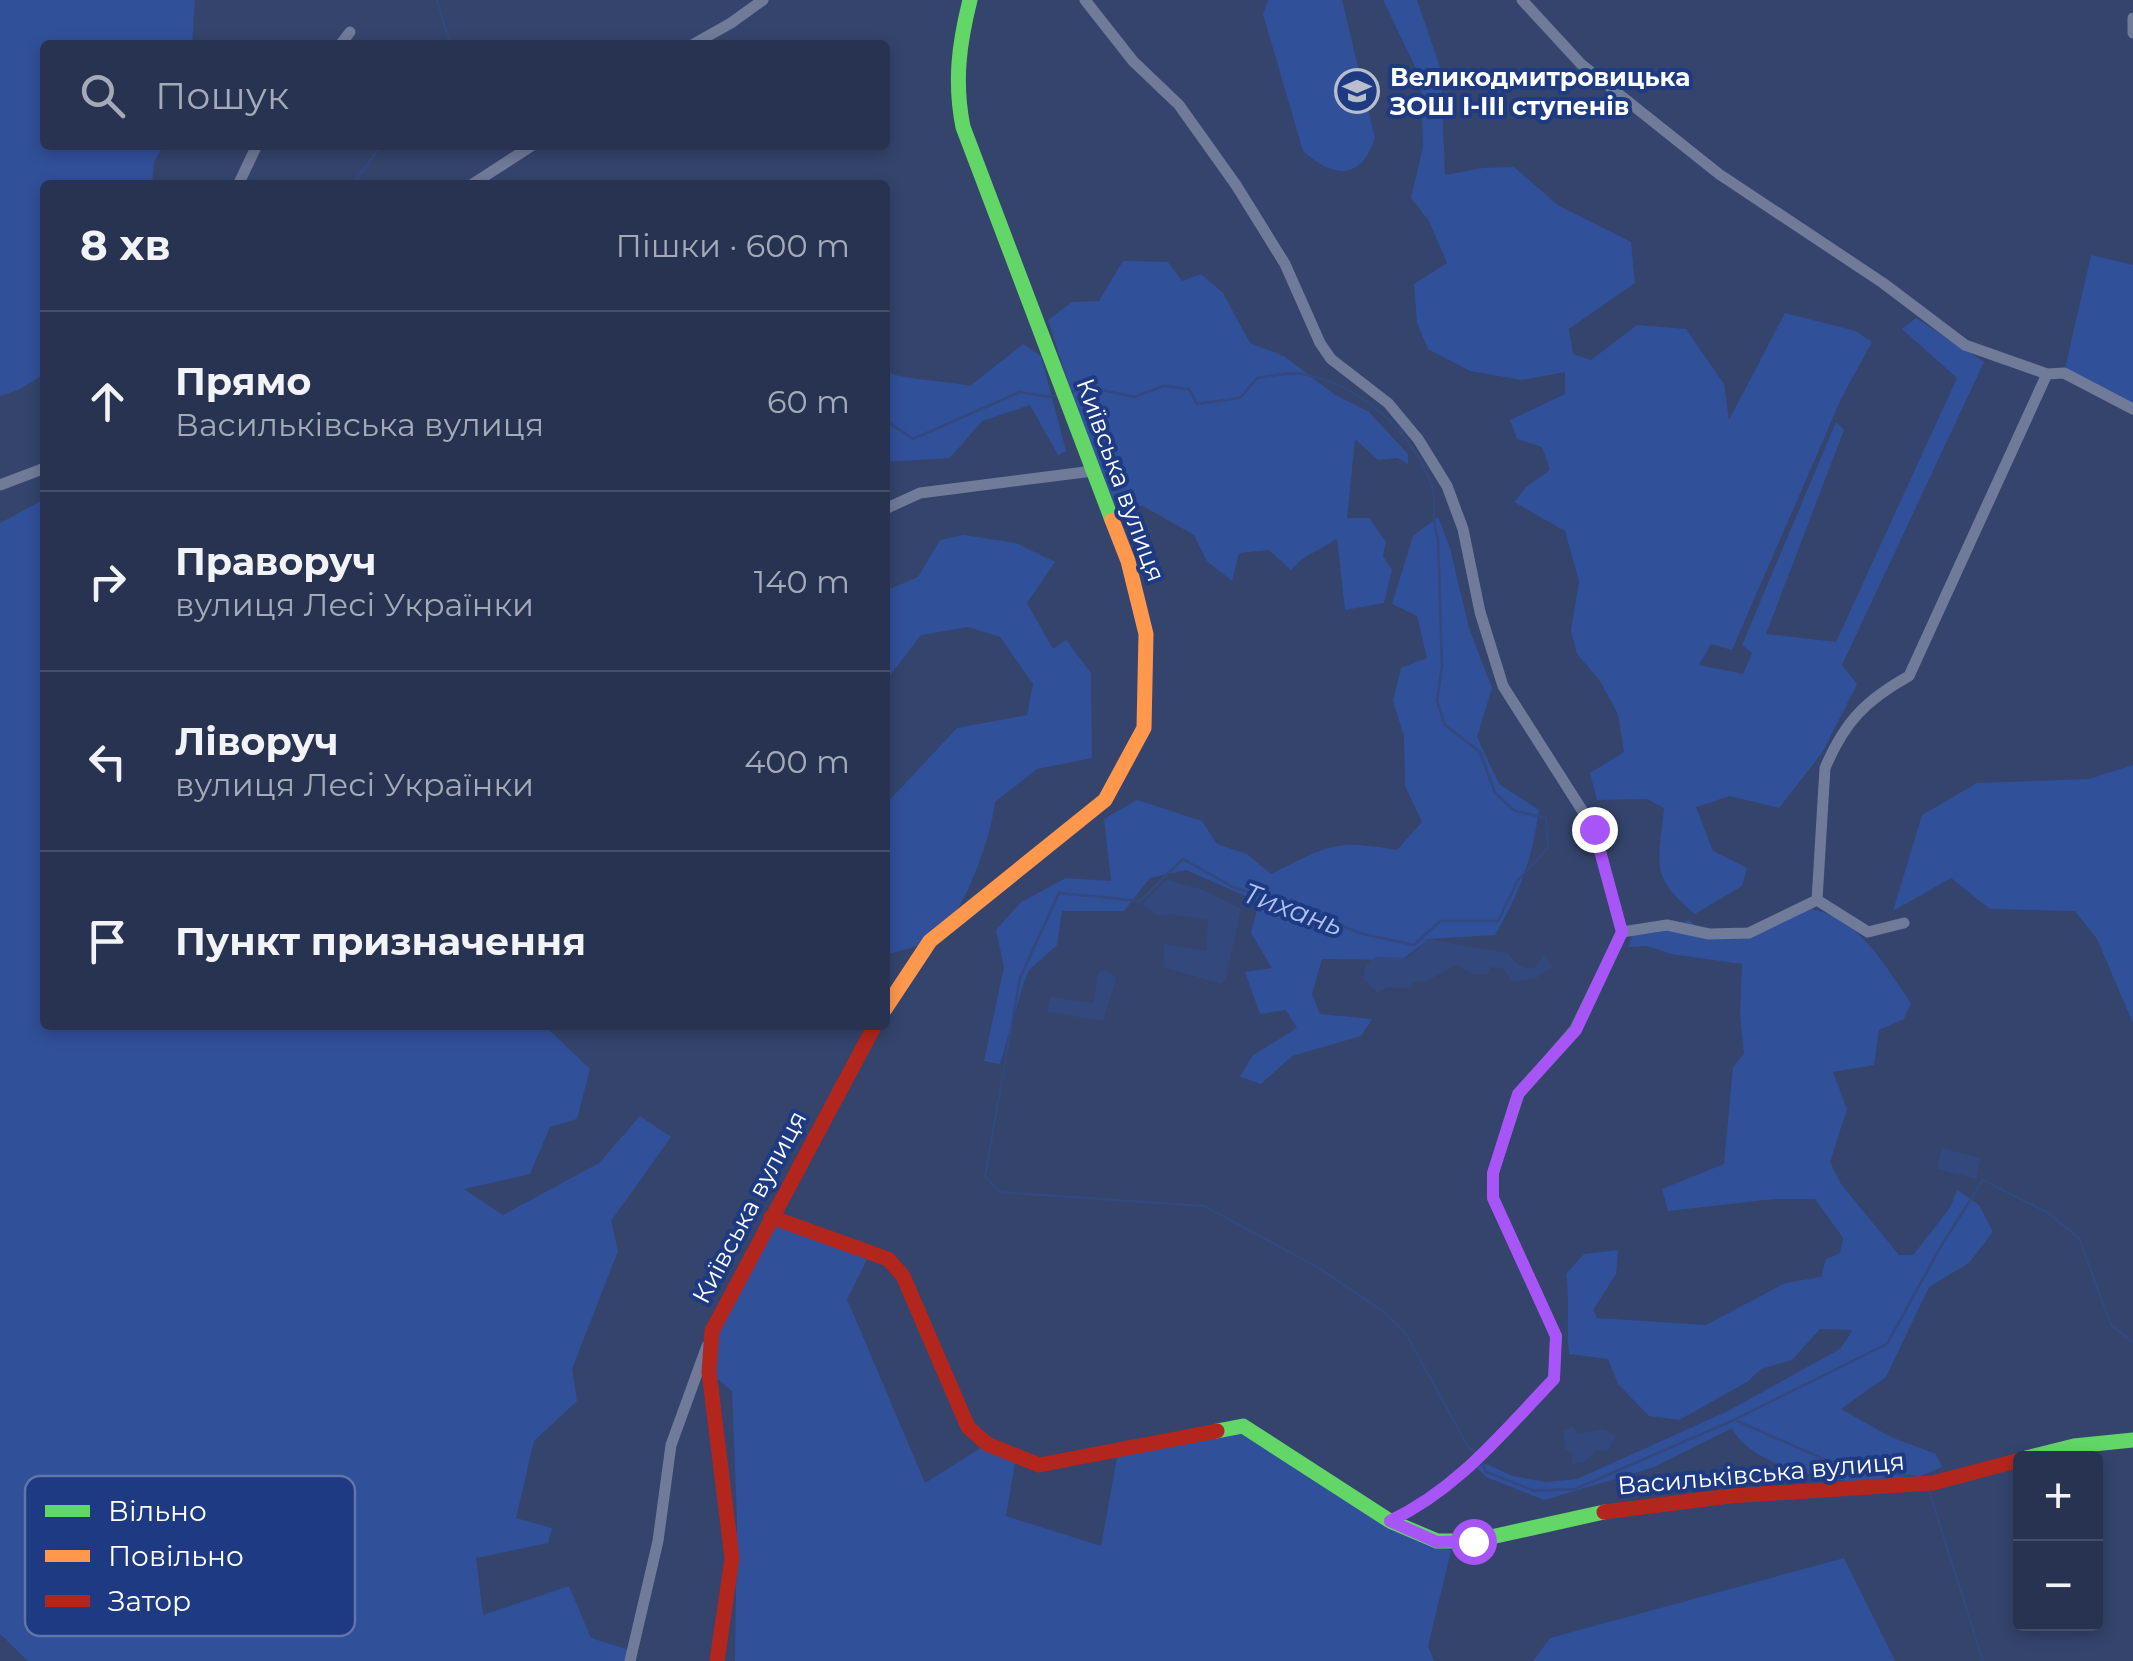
<!DOCTYPE html>
<html lang="uk">
<head>
<meta charset="utf-8">
<style>
  body { margin:0; font-family:Montserrat,sans-serif; background:#2f3b58; color:#f1f3f6 }
  .controls { position:absolute; right:30px; bottom:30px; display:grid; overflow:hidden; border-radius:10px; box-shadow:0 5px 15px #0003 }
  .controls button { width:90px; height:90px; display:grid; place-items:center; padding:0; border:0; border-bottom:2px solid #434e68; background:#273351; color:#f1f3f6; font:50px sans-serif }
  .stop { position:absolute; width:30px; height:30px; margin:-22px; border:8px solid #a855f7; border-radius:50%; background:#fff }
  .stop.end { background:#a855f7; border-color:#fff; box-shadow:0 2px 10px #0008 }
  .list { margin:0; padding:0; list-style:none }
  h2 { display:flex; justify-content:space-between; align-items:center; height:130px; margin:0; padding:0 40px; font-size:42px }
  h2 small { font-size:32px; font-weight:400; color:#a4aab7 }
  .list li { display:grid; grid-template-columns:65px 1fr auto; gap:30px; align-items:center; box-sizing:border-box; height:180px; padding:0 40px; border-top:2px solid #434e68 }
  .list b { display:block; font-size:38px; white-space:nowrap }
  .list p { margin:0; font-size:32px; white-space:nowrap; color:#a4aab7 }
  .list em { font-size:32px; font-style:normal; color:#a4aab7 }
  .icon { flex:none; width:55px; height:55px; fill:none; stroke:currentColor; stroke-width:2; stroke-linecap:round; stroke-linejoin:round }
  .map { position:relative; flex:none; width:2133px; height:1661px; overflow:hidden }
  .search { position:absolute; background:#273351; box-shadow:0 5px 15px #0003; left:40px; top:40px; width:850px; height:110px; display:flex; align-items:center; gap:25px; box-sizing:border-box; padding:0 35px; border-radius:10px; color:#a4aab7; font-size:38px }
  .panel { position:absolute; background:#273351; box-shadow:0 5px 15px #0003; left:40px; top:180px; width:850px; height:850px; border-radius:10px }
  .map>svg:first-child { display:block }
  .green { fill:#31509a }
  .water { fill:#33487c }
  .lines { fill:none; stroke-linecap:round; stroke-linejoin:round }
  .stream { stroke:#33487c; stroke-width:2.5 }
  .street { stroke:#707b9a; stroke-width:11 }
  .fast { stroke:#63d668; stroke-width:15 }
  .slow { stroke:#ff974d; stroke-width:15 }
  .jam { stroke:#b3261e; stroke-width:15 }
  .route { stroke:#a855f7; stroke-width:12 }
  .labels { text-anchor:middle; stroke-width:8; stroke-linejoin:round; paint-order:stroke }
  .poi-label { font-size:25px; font-weight:bold; fill:#fff; stroke:#1d3a83; text-anchor:start }
  .street-label { font-size:25px; fill:#fff; stroke:#1d3a83 }
  .water-label { font-size:28px; font-style:italic; fill:#afc3f1; stroke:#1d3a83 }
  .key { fill:#1d3a83; stroke:#6175a8; stroke-width:2.5 }
  .key-label { font-size:28px; fill:#fff }
</style>
</head>
<body>
<div class="map">
<svg width="2133" height="1661" viewBox="0 0 2133 1661">
  <rect width="100%" height="100%" fill="#34446c"/>
  <path class="green" d="M0,0h195l-3,45h-147v100h119l-10,17 -2,23h-107v189l-27,16 -18,6z
    M1268,0h74l33,138c-14,43 -42,40 -72,13l-40,-137z
    M1383,0h34l24,70 4,105 38,-7 31,-1 45,39 72,36 4,41 -66,46 4,25 18,6 46,-35 49,4 38,55 5,36 56,-107 71,18 16,11 -30,55 -110,253 -21,-6 -12,21 44,9 9,-21 -10,-8 94,-223 8,8 -78,204 70,8 121,-264 -55,-49 14,-11 68,44 -142,303 15,19 -35,69 -43,55 -49,-12 -34,11 17,44 34,17 -5,18 -47,28c-47,-39 -36,-49 -31,-106l-17,-9 -50,1 -7,-27 34,-21 -6,-38 -18,-33 -23,-27 -6,-23 8,-50 -14,-50 -51,-29 12,-15 24,-17 -8,-23 -25,-8 -7,-19 55,-26v-22l-43,8 -52,-9 -42,-22 -11,-26 -3,-39 33,-21 -18,-42 -18,-23 12,-51 -2,-68z
    M2091,255l42,10v144l-69,-36z
    M1123,261l45,1 14,19 19,-7 22,19 27,50 34,13 51,39 34,17 39,42v10l-11,-6 -19,2 -23,-21 -8,79h22l17,24 -3,14 9,14 -8,33 -39,7 -8,-71 -35,20 -11,11 -22,-20 -30,3 -7,28 -25,-20 -13,-26 -51,-29 -28,-1 -40,-101 -27,-84 24,-18 27,-1z
    M1023,344l18,12 25,95 -8,4 -28,-50 -48,16 -32,37 -65,4v-90c28,9 57,8 85,14z
    M45,499v526h499l46,44 -13,50 -27,8 -20,47 -66,15 39,26 96,-52 41,-47 31,21 -60,84 7,30 -46,118 5,32 -43,40 -18,77 36,10 -4,15 -72,15 7,57 86,-29 22,52 42,13 -3,10h-602l-28,-27v-1111z
    M1438,517l12,31 19,80 23,60 -15,49 22,47 40,26c-8,54 -18,78 -44,125l-66,4 -28,21 -79,-1 -10,35 8,20 52,5 -11,17 -69,20 -31,28 -21,-7 12,-21 45,-28 -11,-18 -26,4 -15,-42 27,-4 -21,-35 8,-31 -73,-32 -36,8 -26,33h-62l-5,34 -28,25 -5,12 -24,82 -16,-3 20,-94 -8,-37 25,-28 45,-24 45,3 -7,-62 33,-19 65,21 15,23 30,10 24,20c57,-28 62,-35 126,-24l25,-28 -17,-36 -1,-50 -11,-35 8,-33 26,-10 -10,-42 -25,-12 21,-68z
    M964,535l52,8 39,19 -28,41 26,46 13,-9 25,33 1,85 -55,11 -42,33c-3,34 -34,122 -65,139 -13,7 -31,9 -45,14v-150l72,-77 70,-13 6,-31 -33,-47 -32,-10 -47,8 -36,47v-91l33,-14 22,-37z
    M2133,765v258l-36,-84 -22,-28 -85,-2 -39,-31 -58,33 29,-96 55,-32 112,-4z
    M1808,908c53,11 74,54 103,95l-7,16 -25,11 -5,35 -41,7 14,37 -17,53 11,22 58,71h14l37,-47 7,-18 22,15 14,27 -24,31 -40,24 -43,90 -45,32 50,28 45,17 6,13c-11,4 -25,12 -37,14 -45,8 -151,-8 -173,-53l-80,40 -108,32 -58,-23 -10,-10 10,-3 27,12 32,6 32,-3 149,-67 114,-63 13,-19 -33,-1 -28,31 -31,9 -14,13 -68,38 -30,-4 -31,-32 -10,-25 -39,-5c-3,-28 1,-53 -3,-80l18,-20 34,-4 -2,24 -23,36 4,8 109,7 79,-42 36,-6 5,-18 14,-6 3,-15 -28,-39h-41l-106,12 -6,-22 62,-25 9,-97 11,-13 -4,-40 2,-50 -71,-10 -24,-8 -19,1 4,-11 29,-4 28,-12 20,19 72,-15z
    M771,1217l99,36 -23,46 78,184 62,-39 29,13 -10,59 95,30 17,-94 125,-26 208,125 -23,95 6,15h-699l2,-141 -5,-129 -23,-19 3,-41z
    M1844,1558l51,103h-362l17,-23z"/>
  <path class="water" d="M1166,879l37,11 38,19 -15,69 -5,6 -58,-17 1,-23 42,7 2,-31 -36,-6 -13,2 -17,-11z
    M1428,939l80,14c8,10 12,16 26,15l11,-14 7,12 -15,12 -24,4 -10,-13 -12,-2 -4,7h-14l-17,-9 -29,16 -13,1 -4,6 -22,-1 -11,6 -14,-15 2,-11 10,-10 34,1z
    M1105,970l11,6v4l-13,41 -56,-9 3,-15 44,6 4,-31z
    M1942,1148l39,10 -5,21 -39,-10z
    M1573,1426l5,8 26,-5 12,7 -8,15 -12,-1 -11,12 -14,2 2,-10 -8,-5 -2,-19z"/>
  <g class="lines">
    <path class="stream" d="M437,0l13,45
      M352,185l30,-40
      M1070,392l19,-5 45,10 30,-11 25,3 8,15 43,-6 17,-20c14,-2 33,-7 46,-4 58,11 109,57 129,112 5,16 -2,32 6,52l4,128 -5,35 8,24 35,27 15,41 20,18 31,7 2,30 -30,32 -20,41h-58l-26,24 -55,-12 -51,-23 -75,-23 -50,-28 -43,42 -81,-8 -39,85 -35,198 14,16 205,14 115,62 65,44 21,20 63,115 8,6
      M885,420l28,19 107,-47 29,5 8,-2
      M1735,1420l93,41 38,9 51,7
      M1482,1463l4,9 49,19 40,-2 159,-69 153,-76 54,-98 42,-66 65,33 31,25 32,87 22,17
      M1929,1491l54,170"/>
    <path class="street" d="M1085,0l48,61 46,44 57,80 49,79 35,79 11,16 57,44 30,36 29,47 16,43 17,83 23,74 91,143 28,103 -47,97 -56,65 -26,79v25l63,138 -2,43c-51,52 -96,110 -164,142
      M1522,0l59,64 138,110 164,109 82,62 82,29 -138,302c-43,24 -64,45 -84,92l-8,132 -68,33 -40,1 -42,-9 -45,7
      M2133,18v15
      M340,45l10,-13
      M692,45l39,-22 32,-23
      M238,185l19,-40
      M471,185l62,-40
      M2047,374l17,-1 69,36
      M0,485l45,-17
      M885,509l35,-16 173,-22
      M1817,900l51,32 36,-9
      M630,1661l28,-120 13,-96 36,-99"/>
    <path class="fast" d="M970,0c-11,44 -16,82 -7,127l149,393
      M1217,1431l26,-5 147,95 47,20h36l131,-29
      M2026,1458l48,-12 59,-6"/>
    <path class="slow" d="M885,1009l45,-68 175,-141 39,-72 2,-94 -18,-73 -16,-41"/>
    <path class="jam" d="M771,1217l117,42 15,17 65,151 19,17 52,21 178,-34
      M1604,1512l126,-16 203,-13 87,-23
      M717,1661l15,-103 -23,-186 3,-41 163,-306"/>
  </g>
  <g class="lines">
    <path class="route" d="M1473,1541l-36,1 -47,-21c68,-32 113,-89 164,-142l2,-43 -63,-138v-25l25,-79 58,-64 46,-98 -28,-103"/>
  </g>
  <defs>
    <g id="school-ring" transform="scale(2.25)"><circle r="9.5" fill="#1d3a83" stroke="#b8becc" stroke-width="1.5"/><path d="M0-5L7-2L0 1L-7-2ZM-4 1L0 2.5L4 1V4Q0 6-4 4Z" fill="#b8becc"/></g>
  </defs>
  <g fill-rule="evenodd">
    <use href="#school-ring" x="1357" y="91"/>
  </g>
  <g class="labels">
    <g class="poi-label">
      <text x="1390" y="86">Великодмитровицька<tspan x="1390" dy="29">ЗОШ І-ІІІ ступенів</tspan></text>
    </g>
    <g class="street-label">
      <text transform="translate(1121 480) rotate(70)" y="9">Київська вулиця</text>
      <text transform="translate(749 1207) rotate(-62)" y="9">Київська вулиця</text>
      <text transform="translate(1761 1473) rotate(-5)" y="9">Васильківська вулиця</text>
    </g>
    <g class="water-label">
      <text transform="translate(1293 909) rotate(20)" y="10">Тихань</text>
    </g>
  </g>
  <rect x="25" y="1476" width="330" height="160" rx="15" class="key"/>
  <rect x="45" y="1505" width="45" height="12" fill="#63d668"/>
  <rect x="45" y="1550" width="45" height="12" fill="#ff974d"/>
  <rect x="45" y="1595" width="45" height="12" fill="#b3261e"/>
  <g class="key-label">
    <text x="108" y="1521">Вільно</text>
    <text x="108" y="1566">Повільно</text>
    <text x="108" y="1611">Затор</text>
  </g>
</svg>
<div class="controls">
<button>+</button>
<button>−</button>
</div>
<div class="stop" style="left:1473px;top:1541px"></div>
<div class="stop end" style="left:1594px;top:829px"></div>
<div class="search"><svg class="icon" aria-label="search" viewBox="0 0 24 24"><circle cx="10" cy="10" r="6"/><path d="M15 15l6 6"/></svg>Пошук</div>
<section class="panel">
<h2>8 хв<small>Пішки · 600 m</small></h2>
<ul class="list">
<li><svg class="icon" aria-label="ahead" viewBox="0 0 24 24"><path d="M12 20V5M6 11l6-6 6 6"/></svg><div><b>Прямо</b><p>Васильківська вулиця</p></div><em>60 m</em></li>
<li><svg class="icon" aria-label="right" viewBox="0 0 24 24"><path d="M7 20v-9h11M14 6l5 5-5 5"/></svg><div><b>Праворуч</b><p>вулиця Лесі Українки</p></div><em>140 m</em></li>
<li><svg class="icon" aria-label="left" viewBox="0 0 24 24"><path d="M17 20v-9H6M10 6l-5 5 5 5"/></svg><div><b>Ліворуч</b><p>вулиця Лесі Українки</p></div><em>400 m</em></li>
<li><svg class="icon" aria-label="arrive" viewBox="0 0 24 24"><path d="M6 21V4h12l-3 4 3 4H6"/></svg><div><b>Пункт призначення</b></div></li>
</ul>
</section>
</div>
</body>
</html>
